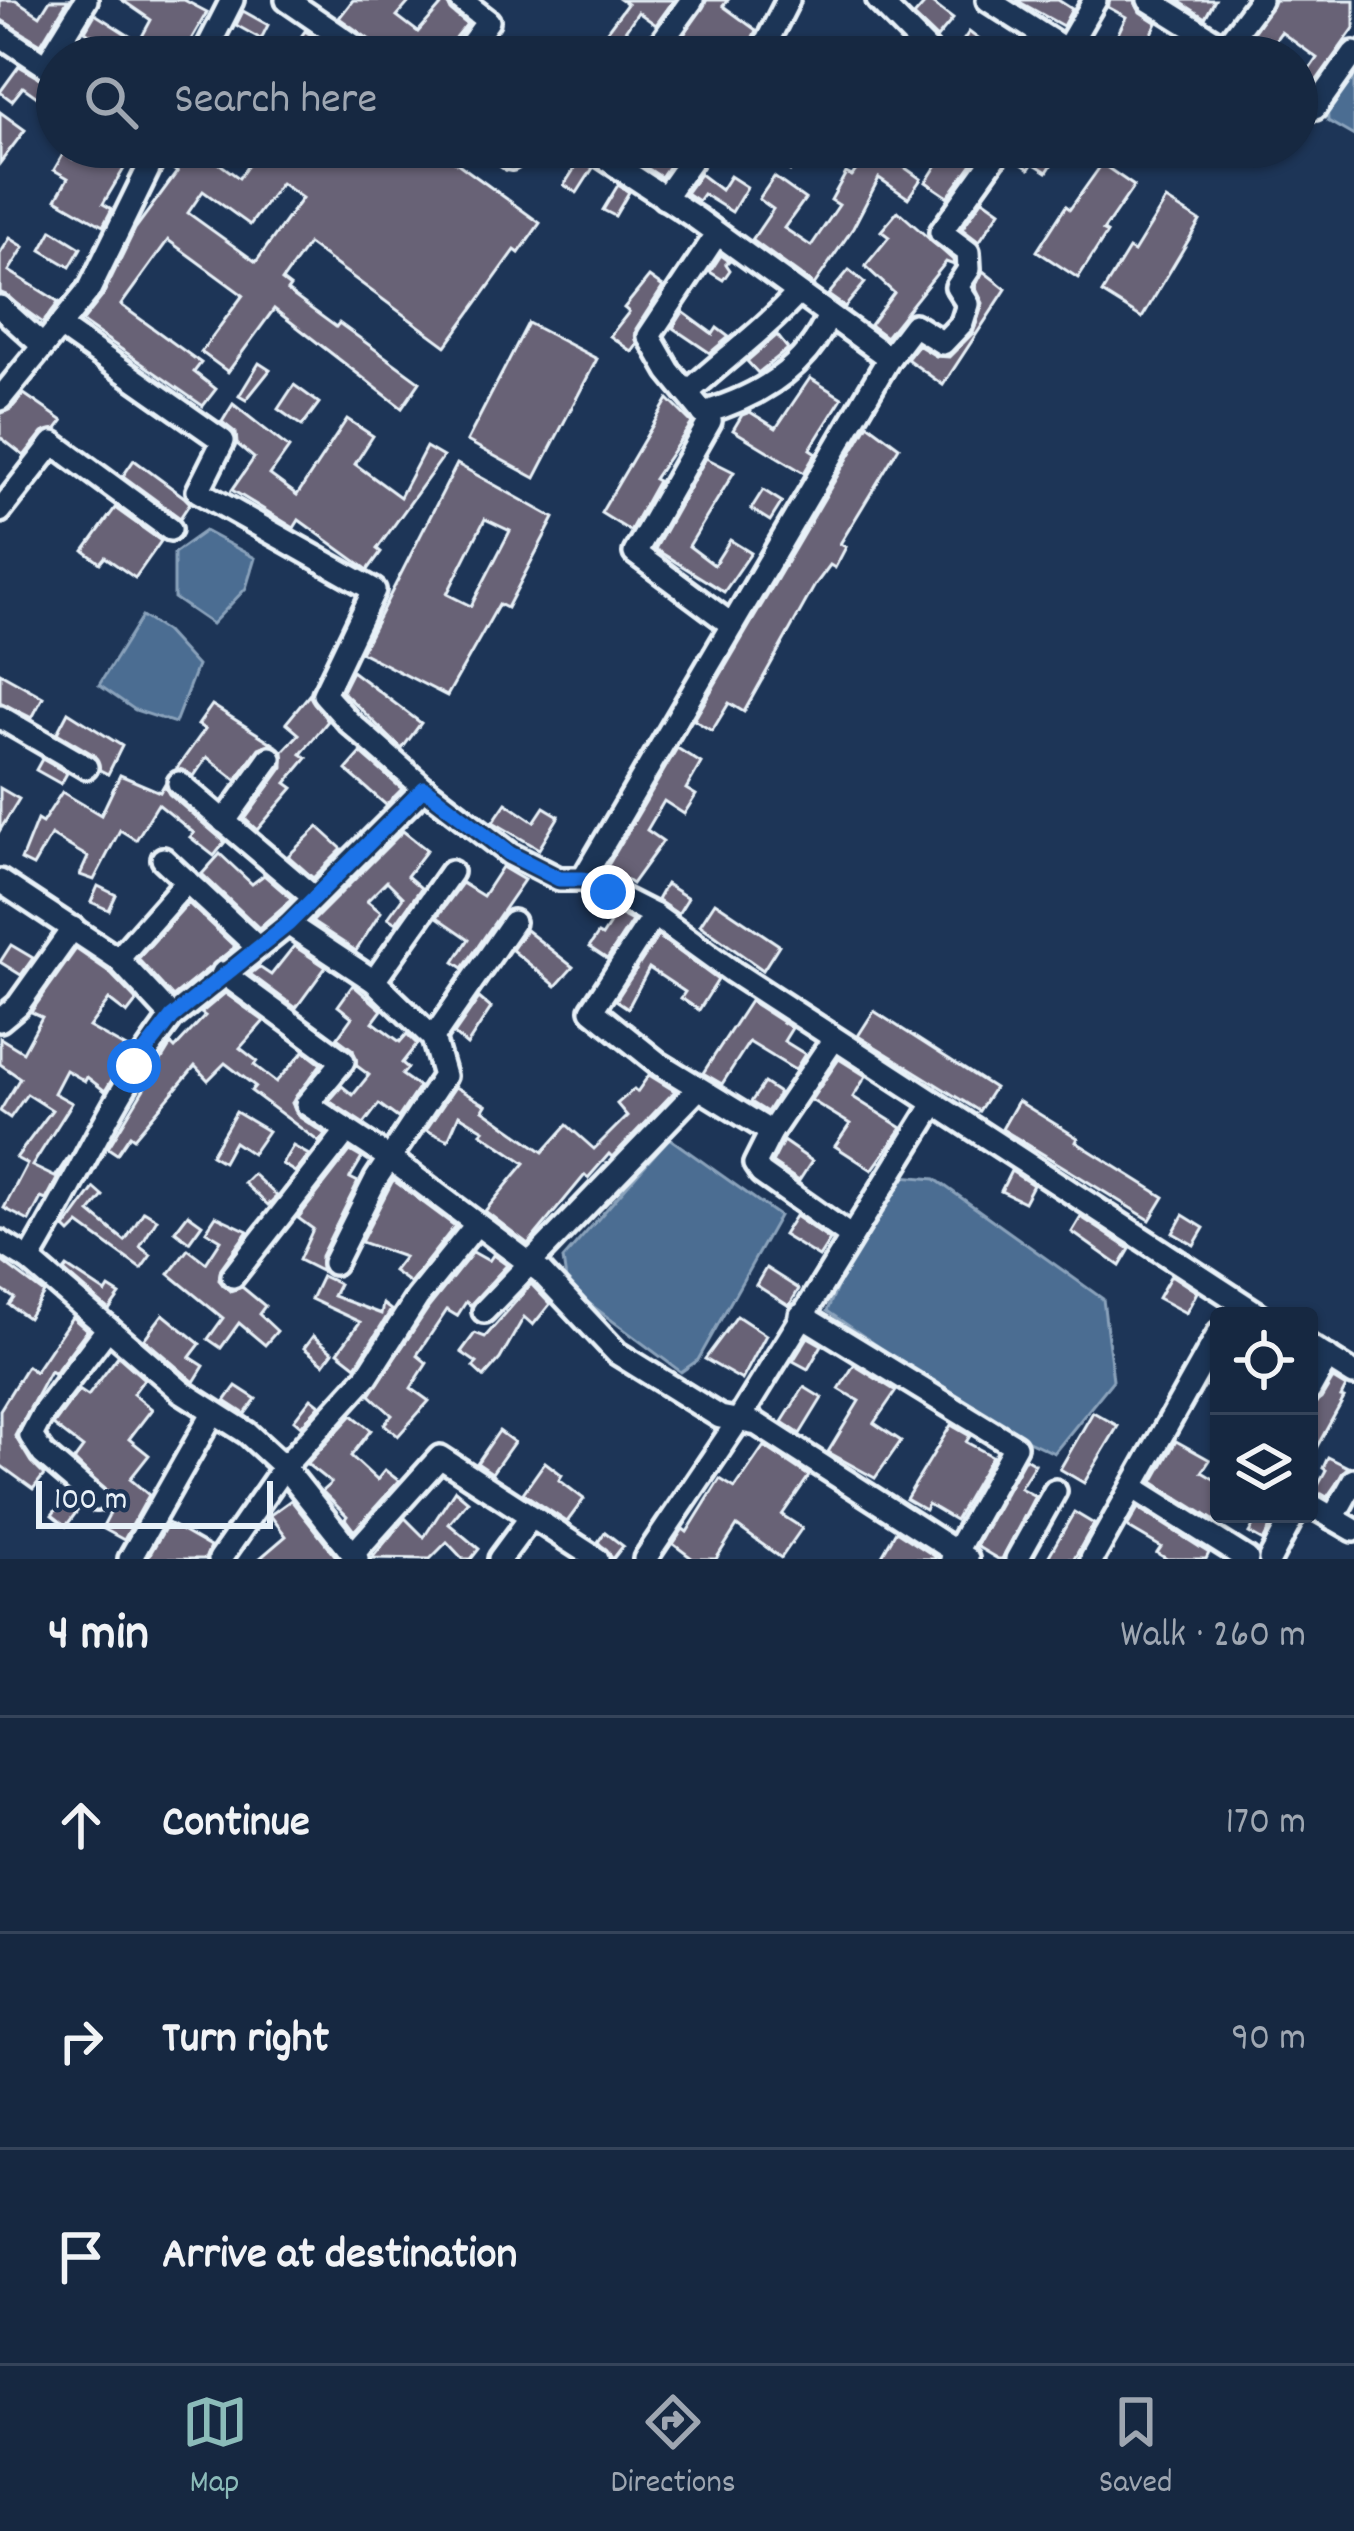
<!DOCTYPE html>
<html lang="en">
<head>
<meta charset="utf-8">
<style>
  body { margin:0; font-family:Dekko,sans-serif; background:#23344c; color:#f1f3f6 }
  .controls { position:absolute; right:36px; bottom:36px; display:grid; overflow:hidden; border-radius:12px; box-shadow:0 3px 9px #0004 }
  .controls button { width:108px; height:108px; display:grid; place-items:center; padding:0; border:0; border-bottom:3px solid #35445a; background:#162841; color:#f1f3f6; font:60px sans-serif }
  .scale { position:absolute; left:36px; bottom:30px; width:237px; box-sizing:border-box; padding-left:12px; border:6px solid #e8f1f8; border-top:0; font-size:33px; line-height:42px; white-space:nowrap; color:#e8f1f8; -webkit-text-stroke:9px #1d3557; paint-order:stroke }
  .stop { position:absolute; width:36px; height:36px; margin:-27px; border:9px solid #1a73e8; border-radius:50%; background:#fff }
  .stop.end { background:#1a73e8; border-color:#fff; box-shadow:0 3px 12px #0008 }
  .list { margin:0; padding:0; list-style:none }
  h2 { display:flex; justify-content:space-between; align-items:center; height:156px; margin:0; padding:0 48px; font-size:51px }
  h2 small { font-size:39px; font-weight:400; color:#9ea6b1 }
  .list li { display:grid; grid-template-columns:78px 1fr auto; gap:36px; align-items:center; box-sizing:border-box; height:216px; padding:0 48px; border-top:3px solid #35445a }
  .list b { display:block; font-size:45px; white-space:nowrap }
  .list em { font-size:39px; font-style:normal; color:#9ea6b1 }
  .icon { flex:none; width:66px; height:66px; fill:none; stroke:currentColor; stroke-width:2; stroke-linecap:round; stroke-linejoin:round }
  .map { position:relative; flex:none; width:1354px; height:1559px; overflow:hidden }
  .search { position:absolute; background:#162841; box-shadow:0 3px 9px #0004; left:36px; right:36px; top:36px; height:132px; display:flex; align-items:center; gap:30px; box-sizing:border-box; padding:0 42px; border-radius:66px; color:#9ea6b1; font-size:45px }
  .sheet { height:804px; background:#162841 }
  nav { display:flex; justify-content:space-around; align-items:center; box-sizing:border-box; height:168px; border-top:3px solid #35445a; background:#162841; font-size:33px; color:#9ea6b1 }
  nav a { display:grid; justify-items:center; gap:6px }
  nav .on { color:#8bbbb9 }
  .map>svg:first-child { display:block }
  .water { fill:#4b6d92; stroke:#8aa2bb; stroke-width:3 }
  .building { fill:#686276; stroke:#e8f1f8; stroke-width:3; fill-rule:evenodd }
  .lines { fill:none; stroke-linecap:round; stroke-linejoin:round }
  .minor-casing { stroke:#e8f1f8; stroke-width:30 }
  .minor { stroke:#1d3557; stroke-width:21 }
  .route { stroke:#1a73e8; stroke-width:15 }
</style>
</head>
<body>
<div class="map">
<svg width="1354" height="1559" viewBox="0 0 1354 1559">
  <rect width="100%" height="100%" fill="#1d3557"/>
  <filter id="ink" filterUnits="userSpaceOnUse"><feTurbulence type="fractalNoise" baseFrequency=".00833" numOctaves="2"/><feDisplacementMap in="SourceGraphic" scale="24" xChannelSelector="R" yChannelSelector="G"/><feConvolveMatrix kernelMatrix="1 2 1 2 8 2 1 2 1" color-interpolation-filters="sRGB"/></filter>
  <g filter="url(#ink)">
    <g class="water">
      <polygon points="1354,67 1354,136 1328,121 1327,103"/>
      <polygon points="205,531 255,558 246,588 212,624 174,598 174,553"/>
      <polygon points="142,616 165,631 197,666 175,723 135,710 99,685"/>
      <polygon points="669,1138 779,1216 698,1360 681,1372 567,1287 563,1259"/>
      <polygon points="901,1176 935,1179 1103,1299 1113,1380 1054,1453 986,1421 827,1311 841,1278"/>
    </g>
    <g class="building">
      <polygon points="0,0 16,0 40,16 50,0 68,0 41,44 0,19"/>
      <polygon points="122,0 184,0 207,12 181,57 141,57 121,46 117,52 85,31 95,14 139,42 151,20"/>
      <polygon points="353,0 411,0 397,16 418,32 446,0 451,11 467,24 440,57 394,57 339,18"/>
      <polygon points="621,0 674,0 656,25 638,12 616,44 604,35 627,4"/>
      <polygon points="707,0 728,0 723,6 756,30 744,57 669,57"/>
      <polygon points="928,0 953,19 937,38 914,16"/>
      <polygon points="1016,0 1058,0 1072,9 1063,26"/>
      <polygon points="1110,0 1134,0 1140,12 1157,23 1141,57 1107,57 1126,17 1108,7"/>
      <polygon points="1177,0 1215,0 1205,18"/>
      <polygon points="1275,0 1354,0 1354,28 1312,87 1302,80 1317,58 1281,32 1263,57 1255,57 1246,43"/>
      <polygon points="243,11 268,25 261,39 236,25"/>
      <polygon points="305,31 331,49 343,57 286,57"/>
      <polygon points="969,32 981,41 1004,57 952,57"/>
      <polygon points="506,39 529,57 492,57"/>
      <polygon points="19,66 57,88 57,111 23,87 12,101 0,92"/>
      <polygon points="0,112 25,130 0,163"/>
      <polygon points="81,147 116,147 131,157 103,204 112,209 103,226 56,199 68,178 54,170 64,153 73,159"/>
      <path d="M184 147H222L213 159 239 178 261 147H435L540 223 519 253 515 250 446 346 308 244 282 281 290 287 287 291 336 327 339 323 420 382 402 408 274 309 228 372 201 352 243 295 168 240 121 305 201 363 194 372 216 389 203 406 82 322 102 297 135 229 177 172 170 167ZM281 183 302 198 256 262 188 213 203 191 250 225Z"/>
      <polygon points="638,147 682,147 661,177 630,157"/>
      <polygon points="786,147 809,147 790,171 776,160"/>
      <polygon points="872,147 899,147 891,158 921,179 908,198 879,178 853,228 814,285 752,240 773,209 759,199 774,177 805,199 784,228 811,246 839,205 831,200 846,173 852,176"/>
      <polygon points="928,147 984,147 948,197 926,182 942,157"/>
      <polygon points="1017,147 1063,147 1047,172 1033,163 1029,169 1013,158"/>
      <polygon points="580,160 593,168 577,193 564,185"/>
      <polygon points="1102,164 1134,186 1103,231 1107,233 1078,278 1037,251 1066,206 1070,209"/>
      <polygon points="700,174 721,190 730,176 747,187 732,212 703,194 698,201 686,193"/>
      <polygon points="618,185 629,192 615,216 603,210"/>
      <polygon points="983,199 1000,211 979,242 962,229"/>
      <polygon points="1166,200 1200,221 1142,318 1102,293 1129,249 1134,252"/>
      <polygon points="898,211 953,260 954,265 946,262 886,337 870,325 894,293 865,266 889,237 881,231"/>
      <polygon points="52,230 81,248 70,267 41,250"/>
      <polygon points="10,238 24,247 9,271 59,302 43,323 0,292 0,254"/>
      <polygon points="721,255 729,261 726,264 730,270 723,280 710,272"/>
      <polygon points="849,270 865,283 845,307 828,295"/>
      <polygon points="983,271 1006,289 943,385 907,359 918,345 936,356 949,357 973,333 983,303 975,287"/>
      <polygon points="649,277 663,287 636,329 637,345 632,352 610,336 629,312 624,308"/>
      <polygon points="683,312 713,334 717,328 729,337 710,353 673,328"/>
      <polygon points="528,323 597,359 535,478 467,441"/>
      <polygon points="777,335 788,349 758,373 747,361"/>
      <polygon points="259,363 270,370 246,400 239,396"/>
      <polygon points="810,378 842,398 810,449 816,453 804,473 733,430 742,415 750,412 776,428"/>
      <polygon points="294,385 319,403 302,426 278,409"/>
      <polygon points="24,394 63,421 57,429 42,433 24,456 0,437 0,414 11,409"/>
      <polygon points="668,399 692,423 654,479 658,481 630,531 601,513"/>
      <polygon points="233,404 289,448 270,475 297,495 347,419 373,436 355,464 400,497 426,447 443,457 377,549 381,552 368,570 299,520 294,528 232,490 254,458 237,444 236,433 222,422"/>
      <polygon points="868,424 899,447 840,544 846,547 835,568 830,565 815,585 744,712 729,703 712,731 694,720"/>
      <polygon points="706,458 734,472 689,546 714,565 730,540 751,553 724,592 655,549"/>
      <polygon points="134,460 184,497 190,503 180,518 123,476"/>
      <path d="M457 464 554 518 507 608 499 604 447 696 361 652ZM485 519 510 531 471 606 447 594Z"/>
      <polygon points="763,490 782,502 770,521 751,509"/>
      <polygon points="115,508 161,541 135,578 105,557 100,563 84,551"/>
      <polygon points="352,671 421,723 402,749 342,691"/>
      <polygon points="0,673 43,697 32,718 0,702"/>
      <polygon points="309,695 328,721 301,754 307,758 286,783 293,788 257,830 245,819 283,767 283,751 299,734 286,723"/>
      <polygon points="212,705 272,743 259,748 236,780 207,757 194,776 177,768 205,729 198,725"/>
      <polygon points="68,712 122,746 108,774 100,770 94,755 57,733"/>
      <polygon points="677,748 701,763 686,789 696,795 684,814 664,801 647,830 663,841 632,884 607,867"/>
      <polygon points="361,753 402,789 386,805 346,770"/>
      <polygon points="42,759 67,773 61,784 36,770"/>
      <polygon points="120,775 160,792 164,785 169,794 225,842 214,856 190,837 194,833 158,804 136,840 120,830 94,880 80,875 88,857 51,835 33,866 21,860 37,820 42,823 62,792 101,815"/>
      <polygon points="0,788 19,799 0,830"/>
      <polygon points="506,803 534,822 544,807 559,816 539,849 493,822"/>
      <polygon points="318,827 342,849 313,878 288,856"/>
      <polygon points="403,831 427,850 407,876 421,888 396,923 388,918 403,897 387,881 367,901 381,912 356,951 312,922"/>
      <polygon points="220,854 252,884 264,875 292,899 259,928 202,874"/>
      <polygon points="502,867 524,880 463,968 454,962 469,939 437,917 462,883 483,896"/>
      <polygon points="666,884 688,898 678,914 657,900"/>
      <polygon points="98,886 116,895 109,910 91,902"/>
      <polygon points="715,902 779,945 763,970 700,925"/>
      <polygon points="188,903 235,947 173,997 138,959"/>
      <polygon points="617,913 632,921 607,959 589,947 598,934 602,936"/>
      <polygon points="526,930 573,967 556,986 512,950"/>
      <polygon points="658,936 718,980 699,1010 681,998 685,992 649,968 628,1008 616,1000"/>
      <polygon points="11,945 33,958 21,975 0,962"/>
      <polygon points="294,946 326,967 296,1008 250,974 259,967 271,975"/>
      <polygon points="76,949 108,971 137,1001 127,1014 109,1000 89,1027 130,1050 105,1091 87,1077 85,1081 66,1070 54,1093 72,1103 32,1166 55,1177 69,1156 46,1200 41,1198 29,1221 4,1208 27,1164 16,1158 52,1110 27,1094 10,1118 0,1111 20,1078 0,1064 0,1038 23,1052 42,1017 31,1012"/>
      <polygon points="353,985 382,1010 373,1022 400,1042 407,1034 417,1044 402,1063 408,1068 402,1075 419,1087 398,1118 379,1104 364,1124 329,1101 342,1086 353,1095 369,1075 357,1066 353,1050 337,1038 352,1017 338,1006"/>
      <polygon points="225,993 264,1021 240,1048 257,1061 254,1065 276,1082 304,1051 321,1064 292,1103 298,1116 325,1134 319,1142 251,1091 255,1086 225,1063 208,1080 195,1066 134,1138 130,1135 117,1154 108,1148 171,1044 175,1048 205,1016 201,1013"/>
      <polygon points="479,998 491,1008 467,1045 454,1034"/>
      <polygon points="750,1001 792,1028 784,1041 805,1054 795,1070 749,1042 722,1084 703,1073"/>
      <polygon points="874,1011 994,1088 979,1111 858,1036"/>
      <polygon points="839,1059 866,1076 853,1097 902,1128 872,1170 835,1146 850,1124 811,1100"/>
      <polygon points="649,1075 675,1091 612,1157 609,1154 588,1178 585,1175 528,1244 485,1211 525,1163 481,1133 484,1130 459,1115 448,1140 426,1130 455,1087 486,1105 483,1110 543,1152 567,1125 594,1149 627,1116 617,1104 634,1089 637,1092"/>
      <polygon points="764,1083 779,1093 767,1112 751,1102"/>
      <polygon points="1018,1101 1078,1138 1076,1142 1164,1197 1150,1220 1002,1129"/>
      <polygon points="236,1112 268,1131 252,1154 234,1142 223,1162 211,1155"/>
      <polygon points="783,1141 812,1161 799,1181 772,1163"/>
      <polygon points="293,1146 309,1155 295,1172 282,1164"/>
      <polygon points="350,1151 362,1158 350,1178 358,1182 321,1256 321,1271 299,1260 313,1229 298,1218"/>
      <polygon points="1011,1171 1033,1185 1024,1202 1001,1191"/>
      <polygon points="253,1174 277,1196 268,1205 244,1183"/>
      <polygon points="393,1180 455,1226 410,1283 393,1271 404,1257 361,1242"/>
      <polygon points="94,1188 103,1196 90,1212 125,1241 144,1211 157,1219 140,1247 151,1255 141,1269 79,1224 70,1233 65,1228"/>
      <polygon points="188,1214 202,1224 189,1242 175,1231"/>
      <polygon points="1183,1215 1204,1228 1194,1245 1173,1233"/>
      <polygon points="216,1216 248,1231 221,1268 219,1280 230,1291 242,1287 265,1306 259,1314 277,1331 265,1345 239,1323 221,1348 208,1339 223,1318 169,1274 188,1249 206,1263 221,1240 206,1231"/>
      <polygon points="795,1216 830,1240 819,1257 783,1235"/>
      <polygon points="1081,1217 1130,1249 1120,1266 1072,1232"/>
      <polygon points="473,1252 489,1261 493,1255 507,1265 470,1305 466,1302 457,1316 447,1310 417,1355 427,1363 411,1388 429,1401 398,1436 384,1424 392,1415 370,1395 429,1307"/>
      <polygon points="0,1260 44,1293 28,1318 9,1305 14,1298 0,1289"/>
      <polygon points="67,1267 106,1293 109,1288 120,1295 109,1310 64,1271"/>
      <polygon points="766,1268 799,1289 789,1306 756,1285"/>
      <polygon points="1171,1275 1197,1292 1186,1313 1158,1298"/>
      <polygon points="322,1276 339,1284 333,1296 381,1314 383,1304 391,1310 356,1366 338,1352 360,1322 311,1299"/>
      <polygon points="531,1284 550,1304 533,1325 524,1317 500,1359 484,1377 473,1367 477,1363 461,1352 475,1333 485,1337"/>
      <polygon points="163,1314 200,1344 190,1357 204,1366 194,1382 144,1339"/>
      <polygon points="737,1316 766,1335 742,1380 705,1359"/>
      <polygon points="72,1317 87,1330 54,1374 50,1371 15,1436 31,1462 44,1475 33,1489 0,1465 0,1410 27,1366 35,1372"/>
      <polygon points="313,1336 333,1352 324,1364 304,1348"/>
      <polygon points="808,1337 822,1345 808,1369 793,1361"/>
      <polygon points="118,1356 144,1379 133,1394 152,1409 129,1439 149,1455 130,1479 149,1495 124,1540 102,1528 116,1501 74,1460 83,1448 53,1425 79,1390 88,1396"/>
      <polygon points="854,1365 896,1391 874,1423 901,1441 875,1478 828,1452 859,1401 839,1389"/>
      <polygon points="1333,1379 1346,1387 1341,1397 1344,1398 1309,1461 1309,1406 1321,1399"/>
      <polygon points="236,1386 256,1399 245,1414 225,1401"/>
      <polygon points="804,1387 822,1398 800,1434 782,1422"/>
      <polygon points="311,1398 320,1405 301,1426 294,1420"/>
      <polygon points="1093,1412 1118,1426 1084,1483 1060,1469"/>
      <polygon points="352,1415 371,1430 351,1456 377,1480 385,1470 399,1481 354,1531 345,1519 347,1516 322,1491 331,1483 307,1464"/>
      <polygon points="951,1425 970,1436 966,1442 992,1456 955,1520 928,1504 925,1510 906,1499"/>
      <polygon points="499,1431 514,1442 492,1473 477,1463"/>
      <polygon points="1176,1441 1210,1460 1202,1472 1219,1482 1219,1515 1215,1521 1153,1482"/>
      <polygon points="764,1446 809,1476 782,1515 802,1528 781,1558 737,1526 716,1559 693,1559 673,1544 683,1529 687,1532 720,1479 735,1488"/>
      <polygon points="1328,1457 1348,1467 1327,1497 1315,1490 1326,1470 1323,1468"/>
      <polygon points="1025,1458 1035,1464 1020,1488 1035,1496 1002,1559 998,1559 976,1546"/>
      <polygon points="545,1462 562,1475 559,1480 584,1499 567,1522 523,1493"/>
      <polygon points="455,1490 468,1501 449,1524 479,1549 471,1559 463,1559 447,1542 430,1559 372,1558 405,1518 424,1537"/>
      <polygon points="68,1495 81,1506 66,1526 52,1515"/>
      <polygon points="291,1500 338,1559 259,1559 286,1536 270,1515"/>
      <polygon points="1138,1508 1209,1553 1206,1559 1167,1559 1157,1553 1161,1547 1127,1527"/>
      <polygon points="1074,1512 1094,1524 1091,1529 1074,1559 1047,1559"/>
      <polygon points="1260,1514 1277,1514 1263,1541 1249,1533"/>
      <polygon points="168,1523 210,1547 205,1559 147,1559"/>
      <polygon points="896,1531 936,1557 935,1559 880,1559"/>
      <polygon points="605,1532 623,1546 613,1559 598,1542"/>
    </g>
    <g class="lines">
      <g class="minor-casing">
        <g id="minor">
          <polyline points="287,0 370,57"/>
          <polyline points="461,0 488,21 462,57"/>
          <polyline points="878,0 934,57"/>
          <polyline points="988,0 1066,50"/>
          <polyline points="1149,0 1240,57"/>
          <polyline points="0,35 57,73"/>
          <polyline points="1224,48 1260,0"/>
          <polyline points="203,57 232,0"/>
          <polyline points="651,57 692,0"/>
          <polyline points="759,57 788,0"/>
          <polyline points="1062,57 1095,0"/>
          <polyline points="46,65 86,0"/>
          <polyline points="1297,94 1315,108 1354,53"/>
          <polyline points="496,147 511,158 522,147"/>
          <polyline points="664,198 700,147"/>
          <polyline points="717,234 649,336 669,371 710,421 635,553 732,625"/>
          <polyline points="0,307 43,346"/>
          <polyline points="59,326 223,441 198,491 374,590 324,694 349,722 424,788"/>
          <polyline points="889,358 914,325 943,343 962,323 968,304 957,287 969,269 968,252 941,232 1002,147"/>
          <path d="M687 393C723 360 767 328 798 293"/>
          <polyline points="0,399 89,290 159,147"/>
          <path d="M703 413C758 397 806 369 829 315"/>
          <polyline points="0,511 53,443 170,529"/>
          <polyline points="0,717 86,767"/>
          <polyline points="179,783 313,897"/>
          <polyline points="224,822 270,758"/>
          <polyline points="163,859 256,946"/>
          <polyline points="583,879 889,358 696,218 588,147"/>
          <polyline points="0,881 118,959 172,1017 288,924 424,788 510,854 559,879 583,879 654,915 733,972 1261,1316"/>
          <polyline points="654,915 592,1010 658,1063 771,1132 755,1164 761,1173 850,1236"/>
          <polyline points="288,924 374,981 433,1038 444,1076 376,1179 334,1263"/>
          <polyline points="118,959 187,881"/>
          <polyline points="223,973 343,1061 307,1104 389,1158 541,1272 617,1353 720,1417 757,1424 967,1559"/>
          <polyline points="374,981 451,872"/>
          <polyline points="0,1020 18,1005 73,928"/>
          <polyline points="433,1038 513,922"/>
          <polyline points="771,1132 834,1039"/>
          <polyline points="0,1242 29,1260 181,1391 247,1433 284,1467 357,1559"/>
          <path d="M29 1260C80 1176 111 1096 172 1017"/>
          <polyline points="233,1276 346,1132"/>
          <polyline points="484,1311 698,1089"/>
          <polyline points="801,1315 1015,1446 952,1559"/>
          <polyline points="1309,1346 1354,1374"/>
          <polyline points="1309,1391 1328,1357"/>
          <polyline points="1134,1488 1247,1559"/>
          <polyline points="96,1499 43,1454 31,1436 43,1413 108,1328"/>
          <polyline points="1309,1504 1354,1530"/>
          <polyline points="1333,1518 1354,1480"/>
          <polyline points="353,1554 440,1457 597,1559"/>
          <polyline points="130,1559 213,1413"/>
          <polyline points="220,1559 284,1467 367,1376 417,1298 475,1226"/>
          <polyline points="500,1559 531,1517"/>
          <polyline points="645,1559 738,1421 934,1104"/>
          <polyline points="1017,1559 1055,1491"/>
          <polyline points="1092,1559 1219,1333"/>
          <polyline points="1270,1559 1294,1514"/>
        </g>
      </g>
      <use href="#minor" class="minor"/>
    </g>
  </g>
  <g class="lines" filter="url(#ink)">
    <polyline class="route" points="134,1066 172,1017 288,924 424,788 510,854 559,879 583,879 608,892"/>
  </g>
</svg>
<div class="controls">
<button><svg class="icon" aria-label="locate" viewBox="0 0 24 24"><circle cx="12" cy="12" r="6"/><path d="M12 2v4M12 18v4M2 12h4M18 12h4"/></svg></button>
<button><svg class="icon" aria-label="layers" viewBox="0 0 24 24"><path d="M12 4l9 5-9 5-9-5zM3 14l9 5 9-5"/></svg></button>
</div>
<div class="scale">100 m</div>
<div class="stop" style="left:134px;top:1066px"></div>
<div class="stop end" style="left:608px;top:892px"></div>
<div class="search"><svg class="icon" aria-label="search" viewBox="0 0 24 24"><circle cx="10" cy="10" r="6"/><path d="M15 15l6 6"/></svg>Search here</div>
</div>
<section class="sheet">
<h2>4 min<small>Walk · 260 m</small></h2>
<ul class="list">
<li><svg class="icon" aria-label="ahead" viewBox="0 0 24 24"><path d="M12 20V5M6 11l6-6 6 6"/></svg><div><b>Continue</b></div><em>170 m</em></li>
<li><svg class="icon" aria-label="right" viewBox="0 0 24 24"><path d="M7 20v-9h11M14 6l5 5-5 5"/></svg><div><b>Turn right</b></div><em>90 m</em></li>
<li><svg class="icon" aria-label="arrive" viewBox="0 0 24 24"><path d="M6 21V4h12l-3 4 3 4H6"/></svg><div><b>Arrive at destination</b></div></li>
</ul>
</section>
<nav>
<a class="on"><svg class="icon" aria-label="map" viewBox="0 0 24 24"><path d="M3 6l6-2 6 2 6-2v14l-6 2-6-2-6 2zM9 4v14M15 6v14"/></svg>Map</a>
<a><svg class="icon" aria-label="directions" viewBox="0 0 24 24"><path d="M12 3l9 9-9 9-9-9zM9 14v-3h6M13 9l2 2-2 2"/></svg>Directions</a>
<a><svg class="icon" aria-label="saved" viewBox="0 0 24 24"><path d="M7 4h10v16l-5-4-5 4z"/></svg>Saved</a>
</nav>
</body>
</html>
